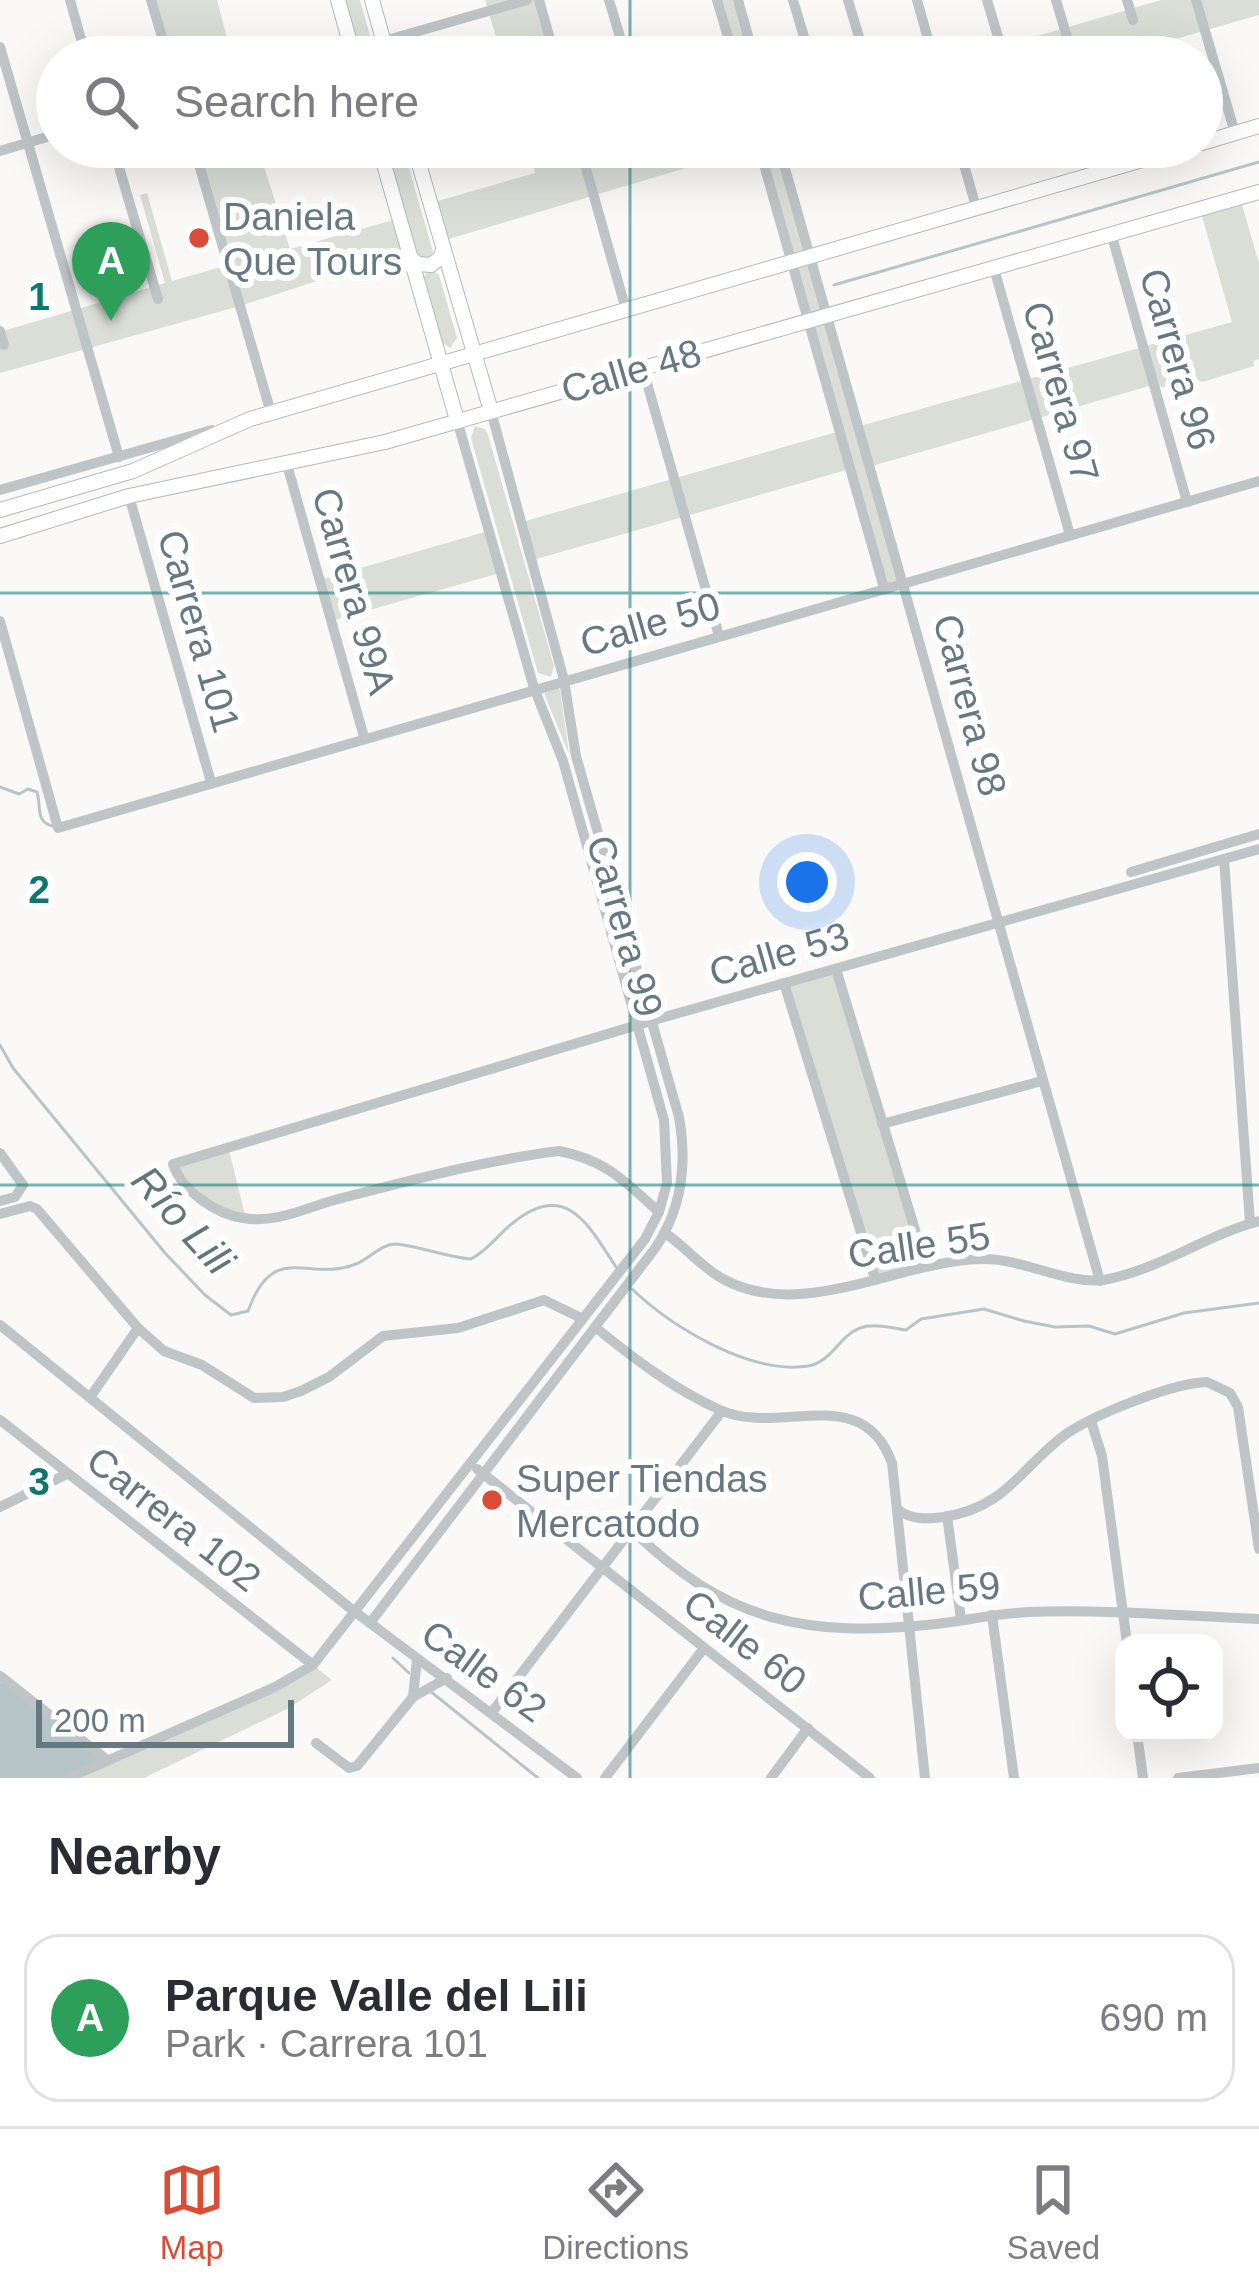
<!DOCTYPE html>
<html lang="en">
<head>
<meta charset="utf-8">
<style>
  body { margin:0; font-family:Arial,sans-serif; background:#f2f2f3; color:#2b2b33 }
  .controls { position:absolute; right:36px; bottom:36px; display:grid; overflow:hidden; border-radius:24px; box-shadow:0 12px 48px #0002 }
  .controls button { width:108px; height:108px; display:grid; place-items:center; padding:0; border:0; border-bottom:3px solid #e1e1e2; background:#fff; color:#2b2b33; font:60px sans-serif }
  .scale { position:absolute; left:36px; bottom:30px; width:258px; box-sizing:border-box; padding-left:12px; border:6px solid #667881; border-top:0; font-size:33px; line-height:42px; white-space:nowrap; color:#667881; -webkit-text-stroke:9px #fff; paint-order:stroke }
  .you { position:absolute; left:807px; top:882px; width:42px; height:42px; margin:-30px; border:9px solid #fff; border-radius:50%; background:#1a73e8; box-shadow:0 0 0 18px #1a73e833 }
  .badge { display:grid; place-items:center; width:78px; height:78px; border-radius:50%; background:#db4c37; color:#fff; font-size:39px; font-weight:700 }
  .pin { position:absolute; translate:-50% -99px; filter:drop-shadow(0 3px 6px #0008) }
  .pin::after { content:''; position:absolute; top:63px; width:42px; height:36px; background:inherit; clip-path:polygon(0 0,100% 0,50% 100%) }
  .list { margin:0; padding:0; list-style:none }
  h2 { display:flex; justify-content:space-between; align-items:center; height:156px; margin:0; padding:0 48px; font-size:51px }
  h2 small { font-size:39px; font-weight:400; color:#7c7c81 }
  .list li { display:grid; grid-template-columns:78px 1fr auto; gap:36px; align-items:center; box-sizing:border-box; height:168px; margin:0 24px 24px; padding:0 24px; border:3px solid #e1e1e2; border-radius:36px }
  .list b { display:block; font-size:45px; white-space:nowrap }
  .list p { margin:0; font-size:39px; white-space:nowrap; color:#7c7c81 }
  .list em { font-size:39px; font-style:normal; color:#7c7c81 }
  .icon { flex:none; width:66px; height:66px; fill:none; stroke:currentColor; stroke-width:2; stroke-linecap:round; stroke-linejoin:round }
  .map { position:relative; flex:none; width:1259px; height:1778px; overflow:hidden }
  .search { position:absolute; background:#fff; box-shadow:0 12px 48px #0002; left:36px; right:36px; top:36px; height:132px; display:flex; align-items:center; gap:30px; box-sizing:border-box; padding:0 42px; border-radius:66px; color:#7c7c81; font-size:45px }
  .sheet { height:348px; background:#fff }
  nav { display:flex; justify-content:space-around; align-items:center; box-sizing:border-box; height:168px; border-top:3px solid #e1e1e2; background:#fff; font-size:33px; color:#7c7c81 }
  nav a { display:grid; justify-items:center; gap:6px }
  nav .on { color:#db4c37 }
  .map>svg:first-child { display:block }
  .green { fill:#daded7 }
  .water { fill:#b8c5c8 }
  .lines { fill:none; stroke-linecap:round; stroke-linejoin:round }
  .stream { stroke:#b8c5c8; stroke-width:3 }
  .major-casing { stroke:#b3b9bc; stroke-width:16 }
  .minor { stroke:#bfc4c7; stroke-width:10 }
  .major { stroke:#fff; stroke-width:14 }
  .grid { fill:none; stroke:#0f766e; stroke-width:3; stroke-opacity:0.55 }
  .poi-dot { fill:#db4c37; stroke:#fff; stroke-width:4.5 }
  .labels { text-anchor:middle; dominant-baseline:central; stroke-width:12; stroke-linejoin:round; paint-order:stroke }
  .poi-label { font-size:39px; fill:#667881; stroke:#fff; text-anchor:start }
  .street-label { font-size:39px; fill:#667881; stroke:#fff }
  .water-label { font-size:42px; font-style:italic; fill:#61767b; stroke:#fff }
  .grid-label { font-size:39px; text-anchor:middle; font-weight:bold; fill:#0f766e; stroke:#fff; stroke-width:12; stroke-linejoin:round; paint-order:stroke }
</style>
</head>
<body>
<div class="map">
<svg width="1259" height="1778" viewBox="0 0 1259 1778">
  <rect width="100%" height="100%" fill="#faf9f8"/>
  <g class="green">
    <polygon points="151,0 217,0 232,57 168,57"/>
    <polygon points="345,0 360,0 376,57 361,57"/>
    <polygon points="485,0 539,0 555,57 502,57"/>
    <polygon points="717,0 738,0 754,57 734,57"/>
    <polygon points="1161,0 1259,0 1259,15 1113,57 965,57"/>
    <polygon points="194,147 258,147 290,249 400,218 409,251 240,306 0,373 0,332 165,283 140,195 147,193 172,281 228,265"/>
    <polygon points="387,147 403,147 433,252 427,261 418,257"/>
    <polygon points="528,147 580,147 586,163 643,147 756,147 442,241 431,203 535,173"/>
    <polygon points="759,147 779,147 860,426 1232,322 1200,209 1240,198 1259,263 1259,359 1253,361 1254,366 1203,382 1194,379 1164,387 1153,385 872,466 905,582 884,588 850,469 533,560 522,522 840,431"/>
    <polygon points="431,269 439,275 457,338 450,348 442,342 424,276"/>
    <polygon points="475,426 485,429 488,435 554,666 551,677 538,673 471,438"/>
    <polygon points="488,531 500,573 331,621 319,580"/>
    <polygon points="557,688 560,690 569,754 545,696 545,692"/>
    <polygon points="836,969 926,1266 875,1278 785,983"/>
    <polygon points="228,1146 246,1219 198,1197 175,1162"/>
    <polygon points="313,1665 332,1680 289,1708 144,1778 69,1778"/>
  </g>
  <polygon class="water" points="5,1681 107,1760 68,1778 0,1778 0,1683"/>
  <g class="lines">
    <g class="stream">
      <polyline points="834,285 1259,162"/>
      <path d="M0 787 19 794 28 789 37 792C42 809 34 823 56 827"/>
      <path d="M0 1045 13 1068 165 1253 205 1295 231 1315 248 1311C274 1239 308 1283 356 1264 370 1259 381 1243 397 1244 422 1247 446 1257 471 1259 490 1249 498 1234 514 1222 567 1180 589 1226 616 1267"/>
      <path d="M632 1289C672 1327 750 1375 808 1366 832 1362 839 1336 860 1328 874 1323 892 1328 906 1330L921 1319 984 1309 1024 1321 1055 1327 1089 1326 1115 1334 1184 1313 1259 1303"/>
      <polyline points="393,1658 409,1673"/>
      <polyline points="430,1691 538,1778"/>
    </g>
    <g class="major-casing">
      <g id="major">
        <polyline points="338,0 354,57"/>
        <polyline points="372,0 388,57"/>
        <polyline points="1202,143 1259,126"/>
        <polyline points="379,147 457,420"/>
        <polyline points="414,147 491,411"/>
        <polyline points="411,258 418,264 431,265 441,257 443,249"/>
        <polyline points="0,510 133,471 250,419 1187,147"/>
        <polyline points="0,536 129,496 385,442 1259,192"/>
      </g>
    </g>
    <g class="minor">
      <polyline points="70,0 86,57"/>
      <polyline points="151,0 168,57"/>
      <polyline points="539,0 555,57"/>
      <polyline points="609,0 626,57"/>
      <polyline points="717,0 734,57"/>
      <polyline points="738,0 754,57"/>
      <polyline points="793,0 810,57"/>
      <polyline points="848,0 865,57"/>
      <polyline points="917,0 933,57"/>
      <polyline points="987,0 1004,57"/>
      <polyline points="1056,0 1073,57"/>
      <polyline points="1127,0 1133,20"/>
      <polyline points="1196,0 1235,133"/>
      <polyline points="384,41 527,0"/>
      <polyline points="0,47 119,457"/>
      <polyline points="328,57 352,50"/>
      <polyline points="113,147 158,299"/>
      <polyline points="194,147 271,413"/>
      <polyline points="580,147 626,310"/>
      <polyline points="652,147 653,152"/>
      <polyline points="759,147 884,588"/>
      <polyline points="779,147 1100,1281"/>
      <polyline points="959,147 976,207"/>
      <polyline points="1099,147 1106,170"/>
      <polyline points="0,151 57,134"/>
      <polyline points="1111,233 1187,502"/>
      <polyline points="993,265 1070,535"/>
      <polyline points="0,331 4,345"/>
      <polyline points="643,369 719,636"/>
      <polyline points="286,461 364,737"/>
      <polyline points="0,490 212,430"/>
      <polyline points="129,496 211,782"/>
      <polyline points="0,621 58,828 1259,481"/>
      <polyline points="1224,859 1250,1223"/>
      <polyline points="1131,872 1259,834"/>
      <polyline points="836,969 926,1266"/>
      <polyline points="784,983 875,1278"/>
      <polyline points="882,1124 1042,1081"/>
      <polyline points="0,1153 23,1185 15,1197 0,1201"/>
      <path d="M659 1212C624 1181 606 1160 559 1151 486 1160 413 1180 342 1198 309 1206 278 1224 243 1218 216 1214 182 1191 173 1164L661 1018 1259 849"/>
      <polyline points="0,1214 30,1206 37,1209 138,1328 91,1396"/>
      <path d="M665 1233C686 1247 701 1267 723 1279 804 1323 900 1259 985 1259 1022 1259 1070 1285 1103 1280 1157 1271 1206 1235 1259 1221"/>
      <polyline points="0,1325 350,1608 577,1778"/>
      <path d="M595 1327C633 1358 675 1390 720 1410 780 1437 862 1380 892 1463L925 1778"/>
      <polyline points="138,1328 164,1351 202,1365 254,1398 283,1397 301,1391 329,1377 383,1336 458,1328 544,1300 581,1318"/>
      <polyline points="0,1420 313,1665"/>
      <polyline points="1091,1421 1102,1456 1127,1643"/>
      <polyline points="477,1469 870,1778"/>
      <polyline points="0,1507 67,1474"/>
      <path d="M898 1510C912 1520 927 1519 944 1517 1007 1507 1020 1468 1066 1434 1096 1414 1172 1383 1207 1382L1230 1393 1238 1407 1259 1549"/>
      <polyline points="947,1516 961,1619"/>
      <path d="M632 1530C728 1623 807 1638 936 1624 967 1620 997 1614 1028 1612 1105 1609 1182 1616 1259 1619"/>
      <polyline points="992,1615 1014,1778"/>
      <path d="M370 1623 656 1247C682 1208 687 1162 679 1117L576 756 564 680 491 411"/>
      <polyline points="0,1676 107,1760"/>
      <polyline points="413,1697 417,1659"/>
      <polyline points="492,1712 722,1411"/>
      <polyline points="1137,1733 1143,1778"/>
      <polyline points="316,1743 349,1768 357,1766 413,1697 447,1678"/>
      <polyline points="68,1778 275,1687 313,1665 645,1239 659,1212 667,1183 664,1120 563,761 534,688 457,420"/>
      <polyline points="605,1778 704,1648"/>
      <polyline points="771,1778 808,1728"/>
      <polyline points="1178,1778 1259,1768"/>
    </g>
    <use href="#major" class="major"/>
  </g>
  <path class="grid" d="M630 0V57M630 147V1778M0 593H1259M0 1185H1259"/>
  <g class="poi-dot">
    <circle cx="199" cy="238" r="12"/>
    <circle cx="492" cy="1500" r="12"/>
  </g>
  <g class="labels">
    <g class="poi-label">
      <text x="223" y="216">Daniela<tspan x="223" dy="45">Que Tours</tspan></text>
      <text x="516" y="1478">Super Tiendas<tspan x="516" dy="45">Mercatodo</tspan></text>
    </g>
    <g class="street-label">
      <text transform="translate(1178 359) rotate(74)">Carrera 96</text>
      <text transform="translate(631 371) rotate(-16)">Calle 48</text>
      <text transform="translate(1061 392) rotate(74)">Carrera 97</text>
      <text transform="translate(354 591) rotate(74)">Carrera 99A</text>
      <text transform="translate(650 624) rotate(-16)">Calle 50</text>
      <text transform="translate(199 631) rotate(74)">Carrera 101</text>
      <text transform="translate(970 705) rotate(75)">Carrera 98</text>
      <text transform="translate(625 926) rotate(74)">Carrera 99</text>
      <text transform="translate(779 954) rotate(-16)">Calle 53</text>
      <text transform="translate(919 1245) rotate(-8)">Calle 55</text>
      <text transform="translate(174 1519) rotate(38)">Carrera 102</text>
      <text transform="translate(929 1591) rotate(-5)">Calle 59</text>
      <text transform="translate(745 1642) rotate(38)">Calle 60</text>
      <text transform="translate(484 1671) rotate(36)">Calle 62</text>
    </g>
    <g class="water-label">
      <text transform="translate(183 1220) rotate(48)">Río Lili</text>
    </g>
  </g>
  <g class="grid-label">
    <text x="39" y="310">1</text>
    <text x="39" y="903">2</text>
    <text x="39" y="1495">3</text>
  </g>
</svg>
<div class="controls">
<button><svg class="icon" aria-label="locate" viewBox="0 0 24 24"><circle cx="12" cy="12" r="6"/><path d="M12 2v4M12 18v4M2 12h4M18 12h4"/></svg></button>
</div>
<div class="scale">200 m</div>
<div class="you"></div>
<div class="pin badge" style="left:111px;top:321px;background:#2e9e5b">A</div>
<div class="search"><svg class="icon" aria-label="search" viewBox="0 0 24 24"><circle cx="10" cy="10" r="6"/><path d="M15 15l6 6"/></svg>Search here</div>
</div>
<section class="sheet">
<h2>Nearby<small></small></h2>
<ul class="list">
<li><span class="badge" style="background:#2e9e5b">A</span><div><b>Parque Valle del Lili</b><p>Park · Carrera 101</p></div><em>690 m</em></li>
</ul>
</section>
<nav>
<a class="on"><svg class="icon" aria-label="map" viewBox="0 0 24 24"><path d="M3 6l6-2 6 2 6-2v14l-6 2-6-2-6 2zM9 4v14M15 6v14"/></svg>Map</a>
<a><svg class="icon" aria-label="directions" viewBox="0 0 24 24"><path d="M12 3l9 9-9 9-9-9zM9 14v-3h6M13 9l2 2-2 2"/></svg>Directions</a>
<a><svg class="icon" aria-label="saved" viewBox="0 0 24 24"><path d="M7 4h10v16l-5-4-5 4z"/></svg>Saved</a>
</nav>
</body>
</html>
